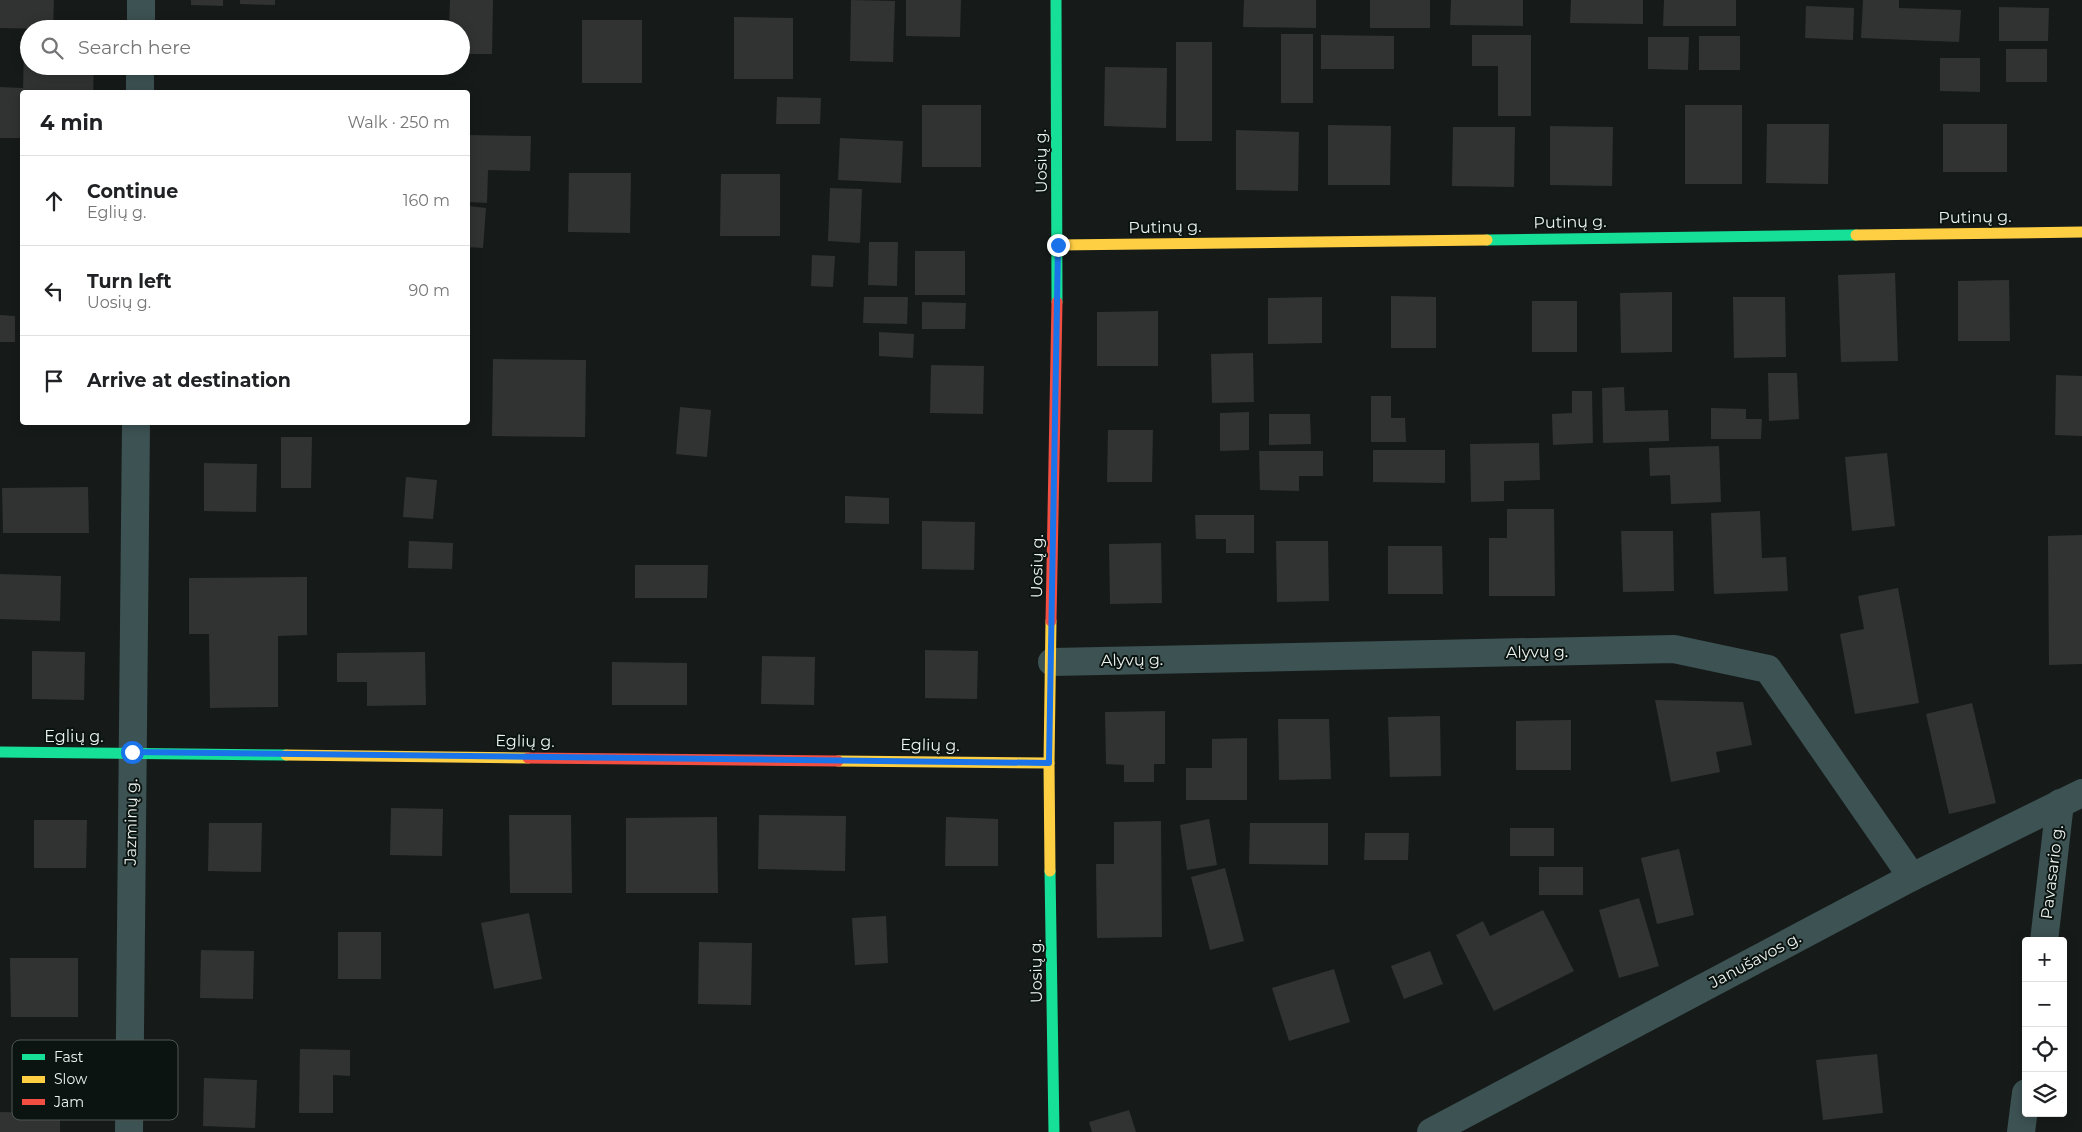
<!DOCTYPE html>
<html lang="en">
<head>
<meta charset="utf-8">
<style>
  body { margin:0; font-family:Montserrat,sans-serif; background:#f6f6f6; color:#202124 }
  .controls { position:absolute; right:15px; bottom:15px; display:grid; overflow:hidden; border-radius:5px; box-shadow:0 2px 12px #0003 }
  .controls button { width:45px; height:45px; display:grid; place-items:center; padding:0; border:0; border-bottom:1px solid #e0e0e0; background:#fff; color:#202124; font:25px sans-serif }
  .stop { position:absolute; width:15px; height:15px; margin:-11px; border:4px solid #1a73e8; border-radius:50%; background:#fff }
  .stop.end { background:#1a73e8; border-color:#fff; box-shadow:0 1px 5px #0008 }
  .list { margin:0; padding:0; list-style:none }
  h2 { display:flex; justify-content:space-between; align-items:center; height:65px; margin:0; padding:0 20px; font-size:21px }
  h2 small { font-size:16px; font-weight:400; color:#757577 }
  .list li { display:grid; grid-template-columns:32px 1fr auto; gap:15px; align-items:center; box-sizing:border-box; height:90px; padding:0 20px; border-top:1px solid #e0e0e0 }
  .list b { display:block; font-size:19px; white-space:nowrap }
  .list p { margin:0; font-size:16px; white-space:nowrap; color:#757577 }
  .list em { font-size:16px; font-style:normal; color:#757577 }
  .icon { flex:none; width:28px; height:28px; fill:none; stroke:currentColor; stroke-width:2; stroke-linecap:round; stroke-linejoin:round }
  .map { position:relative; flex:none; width:2082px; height:1132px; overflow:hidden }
  .search { position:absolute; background:#fff; box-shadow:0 2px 12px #0003; left:20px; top:20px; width:450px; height:55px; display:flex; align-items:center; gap:12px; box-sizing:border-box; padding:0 18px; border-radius:28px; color:#757577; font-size:19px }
  .panel { position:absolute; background:#fff; box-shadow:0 2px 12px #0003; left:20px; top:90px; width:450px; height:335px; border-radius:5px }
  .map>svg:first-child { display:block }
  .building { fill:#303331 }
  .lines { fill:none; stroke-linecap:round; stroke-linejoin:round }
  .street { stroke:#3d5253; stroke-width:28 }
  .fast { stroke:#16e098; stroke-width:11 }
  .slow { stroke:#ffcf43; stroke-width:11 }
  .jam { stroke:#f24e42; stroke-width:11 }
  .route { stroke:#1a73e8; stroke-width:6 }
  .labels { text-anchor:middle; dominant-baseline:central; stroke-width:4; stroke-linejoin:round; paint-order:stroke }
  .street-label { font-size:16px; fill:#edf3f0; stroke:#0b1410 }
  .key { fill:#0b1410; stroke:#4f5753; stroke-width:1 }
  .key-label { font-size:14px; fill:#edf3f0 }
</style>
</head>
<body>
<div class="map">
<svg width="2082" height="1132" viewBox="0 0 2082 1132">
  <rect width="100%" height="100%" fill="#161b19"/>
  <g class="building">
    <polygon points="0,0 54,0 53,29 0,28"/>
    <polygon points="191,0 223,0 223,6 191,5"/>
    <polygon points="240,0 275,0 275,5 240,4"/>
    <polygon points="450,0 493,0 492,54 461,54 461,29 449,29"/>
    <polygon points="851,0 895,1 893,62 850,61"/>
    <polygon points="906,0 961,0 960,37 906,36"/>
    <polygon points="1244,0 1316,0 1316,28 1243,27"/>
    <rect x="1370" y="0" width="60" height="28"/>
    <polygon points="1451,0 1523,0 1523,26 1450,25"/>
    <polygon points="1571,0 1643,0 1643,24 1570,23"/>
    <polygon points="1664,0 1736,0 1736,26 1663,26"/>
    <polygon points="1863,0 1899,0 1899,8 1961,10 1959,42 1861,38"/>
    <polygon points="1806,6 1854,8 1853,40 1805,38"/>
    <polygon points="1999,7 2049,8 2048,41 1999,41"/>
    <polygon points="734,17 793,18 793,79 734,79"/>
    <rect x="582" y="20" width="60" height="63"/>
    <rect x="1281" y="34" width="32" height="69"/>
    <polygon points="1321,35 1394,36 1394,69 1321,69"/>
    <polygon points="1472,35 1531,35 1531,116 1498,116 1498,66 1472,66"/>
    <rect x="1699" y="36" width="41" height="34"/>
    <polygon points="1648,37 1689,37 1688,70 1648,69"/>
    <rect x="1176" y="42" width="36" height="99"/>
    <polygon points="24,49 29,49 29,66 94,66 93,92 22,92 22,138 0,138 0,87 23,88"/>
    <rect x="2006" y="49" width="41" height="33"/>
    <polygon points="1940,58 1980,58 1980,92 1940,91"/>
    <polygon points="1105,67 1167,68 1166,128 1104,126"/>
    <polygon points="777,97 821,98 820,124 776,124"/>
    <rect x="922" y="105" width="59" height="62"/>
    <rect x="1685" y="105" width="57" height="79"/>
    <polygon points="1767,124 1829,124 1828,184 1766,183"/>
    <rect x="1943" y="124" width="64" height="48"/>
    <polygon points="1328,125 1391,126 1390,185 1328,185"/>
    <polygon points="1550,126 1613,127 1612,186 1550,185"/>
    <polygon points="1453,127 1515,127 1514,187 1452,186"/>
    <polygon points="1236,130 1299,132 1298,191 1236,190"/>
    <polygon points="468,135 531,136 530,171 488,170 487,203 468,202"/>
    <polygon points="840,138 903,141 901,183 838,180"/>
    <polygon points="569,173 631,173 630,233 568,232"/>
    <polygon points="721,174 780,174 780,236 720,236"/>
    <polygon points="830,188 862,189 860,243 828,241"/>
    <polygon points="468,206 486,208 483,248 468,247"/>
    <polygon points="869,242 898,242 897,286 868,285"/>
    <rect x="915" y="251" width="50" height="44"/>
    <polygon points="812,255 835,256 833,287 811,286"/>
    <polygon points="1895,273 1898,361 1841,362 1838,275"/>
    <polygon points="2009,280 2010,341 1958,341 1958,281"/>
    <polygon points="1672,292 1672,352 1621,353 1620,293"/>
    <polygon points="1391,296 1436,297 1436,348 1391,348"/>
    <polygon points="864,297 908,297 907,324 863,323"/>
    <polygon points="1322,297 1322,343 1268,344 1268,298"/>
    <polygon points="1733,297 1785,297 1786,357 1734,358"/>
    <rect x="1532" y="301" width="45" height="51"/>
    <polygon points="922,302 966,303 965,329 922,329"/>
    <polygon points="1158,311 1158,366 1097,366 1097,312"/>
    <polygon points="0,315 15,316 15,342 0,342"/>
    <polygon points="879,332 914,334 913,358 879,356"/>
    <polygon points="1253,353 1254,402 1212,403 1211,354"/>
    <polygon points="493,359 586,360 585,437 492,436"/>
    <polygon points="931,365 984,366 983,414 930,413"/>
    <polygon points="1768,373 1797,373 1799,419 1769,421"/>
    <polygon points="2056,375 2082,376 2082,436 2055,435"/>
    <polygon points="1624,387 1625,411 1668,410 1669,441 1603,443 1602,388"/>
    <polygon points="1572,391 1592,391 1593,443 1553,445 1552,414 1572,413"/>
    <polygon points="1371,396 1391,396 1391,418 1405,418 1406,442 1371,442"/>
    <polygon points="680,407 711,410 707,457 676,454"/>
    <polygon points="1711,408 1746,409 1746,419 1762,419 1761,439 1711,439"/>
    <polygon points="1249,412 1249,450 1220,451 1220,413"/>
    <polygon points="1269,414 1310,414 1311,444 1269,445"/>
    <polygon points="1108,430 1153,430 1152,482 1107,482"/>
    <polygon points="281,437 312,437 311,488 281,488"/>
    <polygon points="1539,443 1540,480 1504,481 1504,501 1471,502 1470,444"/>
    <polygon points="1719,446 1721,502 1671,504 1670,475 1650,476 1649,448"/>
    <polygon points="1373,450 1445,450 1445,483 1373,482"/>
    <polygon points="1259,451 1323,451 1323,476 1299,476 1299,491 1260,490"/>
    <polygon points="1887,453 1895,526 1852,531 1845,457"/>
    <polygon points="204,463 257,464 256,512 204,511"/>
    <polygon points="406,477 437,480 433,519 403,517"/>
    <polygon points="88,487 89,533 3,533 2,488"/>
    <polygon points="845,496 889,498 889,524 845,523"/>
    <polygon points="1507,509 1554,509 1555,596 1489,596 1489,538 1507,538"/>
    <polygon points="1760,511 1762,558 1786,557 1788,591 1714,594 1711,513"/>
    <polygon points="1195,515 1254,515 1254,553 1226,553 1226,539 1196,539"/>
    <polygon points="922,521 975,522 974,570 922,569"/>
    <polygon points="1621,531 1673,531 1674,591 1623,592"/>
    <polygon points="2082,535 2082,664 2049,665 2048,536"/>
    <polygon points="409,541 453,543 452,569 408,568"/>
    <polygon points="1276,541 1328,541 1329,601 1277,602"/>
    <polygon points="1161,543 1162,603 1110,604 1109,544"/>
    <polygon points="1388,546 1442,546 1443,594 1388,594"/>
    <polygon points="635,565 708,565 707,598 635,598"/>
    <polygon points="0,574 61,576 60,621 0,619"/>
    <polygon points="307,577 307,635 278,636 278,707 210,708 209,634 189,634 189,578"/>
    <polygon points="1898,588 1919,703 1855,714 1840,634 1864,629 1858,596"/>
    <polygon points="925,650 978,651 977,699 925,698"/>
    <polygon points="32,651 85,652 84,700 32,699"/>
    <polygon points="425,652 426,705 367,706 367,682 337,682 337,653"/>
    <polygon points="762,656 815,657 814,705 761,704"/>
    <polygon points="612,662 687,663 687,705 612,705"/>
    <polygon points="1655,700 1743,702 1752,745 1716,752 1720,772 1671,782"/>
    <polygon points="1972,703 1996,803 1949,814 1926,714"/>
    <polygon points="1165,711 1165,764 1154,764 1154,782 1124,782 1124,765 1106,764 1105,712"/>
    <polygon points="1440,716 1441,776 1390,777 1388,717"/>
    <polygon points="1278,719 1329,719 1331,779 1279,780"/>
    <polygon points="1571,720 1571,770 1516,770 1516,721"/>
    <polygon points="1247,738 1247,800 1186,800 1186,768 1212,768 1212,739"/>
    <polygon points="391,808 443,809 442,856 390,855"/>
    <polygon points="509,815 571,815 572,893 510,893"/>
    <polygon points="759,815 846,816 845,871 758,869"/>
    <polygon points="717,817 718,893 626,893 626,818"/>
    <polygon points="946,817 998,819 998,866 945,866"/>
    <polygon points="1209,819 1217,865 1187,870 1180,825"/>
    <polygon points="34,820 87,820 86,868 34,868"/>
    <polygon points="1161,821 1162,937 1097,938 1096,864 1114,864 1114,822"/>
    <polygon points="209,823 262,823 261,872 208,871"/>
    <polygon points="1250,823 1328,823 1328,865 1249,864"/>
    <rect x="1510" y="828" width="44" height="28"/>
    <polygon points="1365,833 1409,833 1408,860 1364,860"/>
    <polygon points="1679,849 1694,915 1657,924 1641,858"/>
    <rect x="1539" y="867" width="44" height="28"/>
    <polygon points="1225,868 1244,941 1210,950 1191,877"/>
    <polygon points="1639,898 1659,966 1619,978 1599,910"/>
    <polygon points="1543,910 1574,971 1494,1011 1456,935 1483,921 1490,936"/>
    <polygon points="529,913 542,979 494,989 481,923"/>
    <polygon points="886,916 888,963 855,965 852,918"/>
    <rect x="338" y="932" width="43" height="47"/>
    <polygon points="699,942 752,943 751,1005 698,1004"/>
    <polygon points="201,950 254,951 253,999 200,998"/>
    <polygon points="1430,951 1443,984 1404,999 1391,966"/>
    <polygon points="10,958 78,958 78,1017 11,1017"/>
    <polygon points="1334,969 1350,1022 1289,1041 1272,988"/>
    <polygon points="300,1049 350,1050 350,1076 333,1075 333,1113 299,1113"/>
    <polygon points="1877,1054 1883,1113 1823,1120 1816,1060"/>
    <polygon points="204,1078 257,1080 255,1128 203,1126"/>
    <polygon points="1129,1110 1136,1132 1092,1132 1089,1122"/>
    <polygon points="0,1112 60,1113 60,1132 0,1132"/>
  </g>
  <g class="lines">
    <g class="street">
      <polyline points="141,29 141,0"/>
      <polyline points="140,92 140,66"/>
      <polyline points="1052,662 1674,649 1768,669 1912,877"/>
      <polyline points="2044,941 2060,803"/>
      <polyline points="129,1132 136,422"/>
      <polyline points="1431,1132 1912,877 2082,793"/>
      <polyline points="2021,1132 2026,1093"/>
    </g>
    <g class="fast">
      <polyline points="1056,0 1057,302"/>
      <polyline points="1487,240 1856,235"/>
      <polyline points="0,752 286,755"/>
      <polyline points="1050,871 1054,1132"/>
    </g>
    <g class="slow">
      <polyline points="1856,235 2082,232"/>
      <polyline points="1058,245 1487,240"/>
      <polyline points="286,755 528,758"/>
      <polyline points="838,761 1049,763"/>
      <polyline points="1050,871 1049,763 1051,621"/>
    </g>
    <g class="jam">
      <polyline points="1051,621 1057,302"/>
      <polyline points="528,758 838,761"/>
    </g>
  </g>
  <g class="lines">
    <polyline class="route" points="132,752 1049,763 1058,245"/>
  </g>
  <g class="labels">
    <g class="street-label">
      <text transform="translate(1041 161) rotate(-91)">Uosių g.</text>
      <text transform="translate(1975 217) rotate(-1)">Putinų g.</text>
      <text transform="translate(1570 222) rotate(-1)">Putinų g.</text>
      <text transform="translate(1165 227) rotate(-1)">Putinų g.</text>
      <text transform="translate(1037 566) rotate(-89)">Uosių g.</text>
      <text transform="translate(1537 652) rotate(-1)">Alyvų g.</text>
      <text transform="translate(1132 660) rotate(-1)">Alyvų g.</text>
      <text x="74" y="736">Eglių g.</text>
      <text transform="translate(525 741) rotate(1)">Eglių g.</text>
      <text transform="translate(930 745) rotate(1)">Eglių g.</text>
      <text transform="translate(131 822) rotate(-89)">Jazminų g.</text>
      <text transform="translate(2052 872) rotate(-83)">Pavasario g.</text>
      <text transform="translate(1755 960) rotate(-28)">Janušavos g.</text>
      <text transform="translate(1036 971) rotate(-91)">Uosių g.</text>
    </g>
  </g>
  <rect x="12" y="1040" width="166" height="80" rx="8" class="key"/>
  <rect x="22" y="1054" width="23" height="6" fill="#16e098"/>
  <rect x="22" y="1076" width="23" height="7" fill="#ffcf43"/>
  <rect x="22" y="1099" width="23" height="6" fill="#f24e42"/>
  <g class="key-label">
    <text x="54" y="1062">Fast</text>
    <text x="54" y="1084">Slow</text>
    <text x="54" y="1107">Jam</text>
  </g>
</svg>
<div class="controls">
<button>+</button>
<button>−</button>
<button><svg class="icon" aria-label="locate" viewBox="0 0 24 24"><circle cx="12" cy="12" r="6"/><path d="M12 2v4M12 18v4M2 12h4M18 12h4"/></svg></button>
<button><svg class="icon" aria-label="layers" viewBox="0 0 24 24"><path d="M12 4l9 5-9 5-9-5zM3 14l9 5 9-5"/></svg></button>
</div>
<div class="stop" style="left:132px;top:752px"></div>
<div class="stop end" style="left:1058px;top:245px"></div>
<div class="search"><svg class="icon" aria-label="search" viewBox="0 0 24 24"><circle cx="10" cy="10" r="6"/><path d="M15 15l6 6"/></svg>Search here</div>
<section class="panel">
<h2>4 min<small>Walk · 250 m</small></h2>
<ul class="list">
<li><svg class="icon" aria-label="ahead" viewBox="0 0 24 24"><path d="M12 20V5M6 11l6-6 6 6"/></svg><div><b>Continue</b><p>Eglių g.</p></div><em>160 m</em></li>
<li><svg class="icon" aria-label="left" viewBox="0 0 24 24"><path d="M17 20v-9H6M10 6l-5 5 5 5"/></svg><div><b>Turn left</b><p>Uosių g.</p></div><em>90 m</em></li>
<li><svg class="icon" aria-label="arrive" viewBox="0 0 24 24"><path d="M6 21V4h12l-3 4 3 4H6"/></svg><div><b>Arrive at destination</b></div></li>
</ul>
</section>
</div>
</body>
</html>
